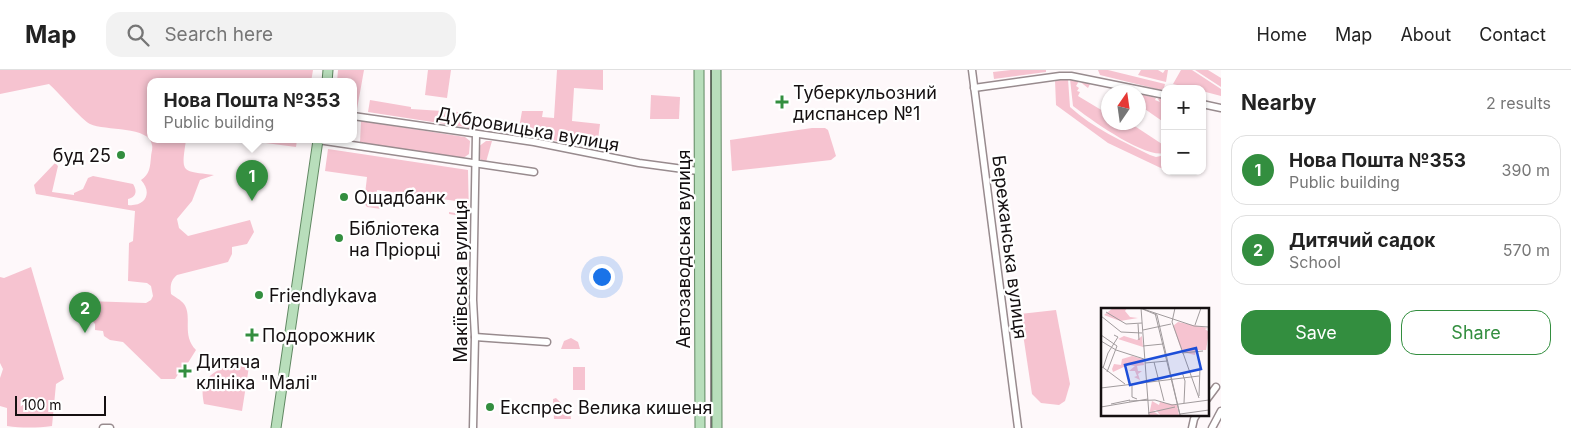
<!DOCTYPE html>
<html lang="en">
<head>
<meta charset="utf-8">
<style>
  body { margin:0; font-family:Inter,sans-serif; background:#f2f2f2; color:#222 }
  .controls { position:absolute; right:15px; top:15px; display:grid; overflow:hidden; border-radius:10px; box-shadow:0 1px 4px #0004 }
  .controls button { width:45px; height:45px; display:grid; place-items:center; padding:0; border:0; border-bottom:1px solid #e0e0e0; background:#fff; color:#222; font:25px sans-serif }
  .compass { position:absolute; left:1101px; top:15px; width:45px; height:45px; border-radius:50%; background:#fff; box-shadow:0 1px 4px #0004; rotate:13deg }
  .scale { position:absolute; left:15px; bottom:12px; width:91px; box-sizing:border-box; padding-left:5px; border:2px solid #151011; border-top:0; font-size:14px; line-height:18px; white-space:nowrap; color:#151011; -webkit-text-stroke:4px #fff; paint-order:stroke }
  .you { position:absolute; left:601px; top:206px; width:18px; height:18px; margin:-12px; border:4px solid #fff; border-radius:50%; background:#1a73e8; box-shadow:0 0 0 8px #1a73e833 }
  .badge { display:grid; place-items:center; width:32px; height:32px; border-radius:50%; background:#338e3f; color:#fff; font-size:16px; font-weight:700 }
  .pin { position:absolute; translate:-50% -41px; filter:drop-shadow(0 1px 2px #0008) }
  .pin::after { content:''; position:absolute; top:26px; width:18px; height:15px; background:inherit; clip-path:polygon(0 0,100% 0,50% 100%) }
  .popup { position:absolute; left:147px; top:8px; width:210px; height:65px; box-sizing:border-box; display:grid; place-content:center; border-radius:10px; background:#fff; filter:drop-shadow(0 1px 4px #0005); font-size:16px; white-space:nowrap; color:#767676 }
  .popup b { font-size:19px; color:#222 }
  .popup::after { content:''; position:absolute; left:50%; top:100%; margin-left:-10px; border:10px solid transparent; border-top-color:#fff }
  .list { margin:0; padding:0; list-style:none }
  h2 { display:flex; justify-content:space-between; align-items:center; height:65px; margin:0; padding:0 20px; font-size:21px }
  h2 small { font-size:16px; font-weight:400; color:#767676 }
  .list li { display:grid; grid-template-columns:32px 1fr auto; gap:15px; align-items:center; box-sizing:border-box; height:70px; margin:0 10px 10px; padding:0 10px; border:1px solid #e0e0e0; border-radius:15px }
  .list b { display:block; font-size:19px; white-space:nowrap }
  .list p { margin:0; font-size:16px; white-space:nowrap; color:#767676 }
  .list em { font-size:16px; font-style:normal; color:#767676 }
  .actions { display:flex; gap:10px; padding:15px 20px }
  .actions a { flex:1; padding:11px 0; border:1px solid #338e3f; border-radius:15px; text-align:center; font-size:18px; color:#338e3f }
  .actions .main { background:#338e3f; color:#fff }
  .icon { flex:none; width:28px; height:28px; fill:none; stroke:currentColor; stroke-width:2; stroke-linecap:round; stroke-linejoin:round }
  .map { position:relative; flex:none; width:1221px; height:358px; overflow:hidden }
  header { display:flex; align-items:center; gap:30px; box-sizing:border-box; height:70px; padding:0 25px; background:#fff; border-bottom:1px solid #e0e0e0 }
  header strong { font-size:24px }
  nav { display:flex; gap:28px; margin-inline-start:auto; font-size:18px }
  .search { width:350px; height:45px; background:#f2f2f2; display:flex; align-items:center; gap:12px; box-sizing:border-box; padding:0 18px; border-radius:15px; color:#767676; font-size:19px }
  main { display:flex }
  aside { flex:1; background:#fff }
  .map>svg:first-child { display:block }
  .green { fill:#f6c3d0 }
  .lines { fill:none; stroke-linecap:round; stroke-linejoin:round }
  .minor-casing { stroke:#988b8e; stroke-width:9 }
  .major-casing { stroke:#608862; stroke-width:11 }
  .minor { stroke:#fff; stroke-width:6 }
  .major { stroke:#b8debb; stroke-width:9 }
  .tram { stroke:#2f292b; stroke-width:1 }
  .poi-dot { fill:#338e3f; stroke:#fff; stroke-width:2 }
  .labels { text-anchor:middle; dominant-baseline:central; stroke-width:4.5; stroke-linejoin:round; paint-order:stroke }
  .poi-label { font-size:18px; fill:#151011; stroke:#fff; text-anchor:start }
  .street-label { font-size:18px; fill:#151011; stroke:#fff }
  .inset-road { fill:none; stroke:#a19b9d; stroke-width:1 }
  .view { fill:#1d4ed8; fill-opacity:0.15; stroke:#1d4ed8; stroke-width:2.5 }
  .inset-edge { fill:none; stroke:#151011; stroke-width:2.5 }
</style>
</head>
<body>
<header>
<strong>Map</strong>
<div class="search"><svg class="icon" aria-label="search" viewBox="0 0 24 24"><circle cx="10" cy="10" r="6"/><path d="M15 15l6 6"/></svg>Search here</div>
<nav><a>Home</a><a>Map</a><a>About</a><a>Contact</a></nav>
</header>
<main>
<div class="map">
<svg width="1221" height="358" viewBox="0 0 1221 358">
  <rect width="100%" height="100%" fill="#fef8fa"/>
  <g class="green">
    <path d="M0 0H313L311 12H151V70H186C181 104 181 101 214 105L200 110 192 131 177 149 179 158 188 166 250 150 254 162 247 174 232 177V184L228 192 177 205C171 210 170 215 171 224 175 227 181 230 184 234 193 247 181 265 196 280L186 296 184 295 175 309H161L123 272 110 270 104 266 103 261 95 260V254L85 242 86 231 146 233 151 230 153 226 151 216 147 213 128 211 129 173 133 171 135 141 36 124 34 115 55 93 58 96 52 122 74 125V123L83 119 88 108 93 106 133 114C137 120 137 127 128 129V135C145 137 153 123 141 110 150 104 150 97 151 87 151 83 153 79 152 75 150 56 105 61 90 54 82 50 58 22 49 14L0 24Z"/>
    <polygon points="338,0 364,0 357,39 353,39 353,12 337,12"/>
    <polygon points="428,0 451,0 447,28 425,25"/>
    <polygon points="557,0 603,0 603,20 574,18 572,51 600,54 597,78 518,64 522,41 543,41 542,47 554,48"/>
    <polygon points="1011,0 1046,0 1046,2 994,9 993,2"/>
    <polygon points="1098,0 1108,0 1165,14 1164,18 1161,20 1100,5"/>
    <polygon points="1141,0 1158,0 1163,3 1165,0 1168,0 1166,12 1138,5"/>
    <polygon points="1181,0 1192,0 1221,19 1221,26 1202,21 1202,19 1194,19 1173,14"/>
    <polygon points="1195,0 1208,0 1221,8 1221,17"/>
    <path d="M1068 9 1070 37C1093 58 1122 71 1150 85L1156 87 1165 85V100L1108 73 1056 35 1055 10Z"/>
    <path d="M1070 9 1091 12 1088 18 1079 11 1076 16 1079 18 1077 21 1080 22 1078 26 1108 44V52L1121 53 1126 55 1127 53H1130L1165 76V83C1145 89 1090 49 1073 36Z"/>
    <polygon points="1139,24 1156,28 1155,30 1160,32 1158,29 1159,28 1165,29 1165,31 1162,32 1165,32 1165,53 1139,35"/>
    <polygon points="651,25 680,27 679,49 650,49"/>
    <polygon points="370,30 411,37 411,39 474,43 471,58 368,42"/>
    <polygon points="361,51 465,67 470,71 469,84 462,89 360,73"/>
    <polygon points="812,58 825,58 828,60 836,86 831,90 732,101 730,70"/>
    <polygon points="242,70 297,70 296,77"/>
    <path d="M486 71H492L486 92C478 90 478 85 478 77Z"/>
    <polygon points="328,79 468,100 469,147 449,144 449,142 455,143 456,131 377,120 375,131 382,132 381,139 367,137 364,133 367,107 325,101"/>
    <path d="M31 197 64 309 56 314 52 356C36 358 22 358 7 356V338L0 336V308L3 299 0 293V207L4 208Z"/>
    <polygon points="1056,240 1070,314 1065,331 1059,335 1041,333 1032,324 1020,244"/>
    <polygon points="571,268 578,272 580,279 561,279 564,271"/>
    <path d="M250 290 242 341 204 334C203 329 202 322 203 318 208 298 233 295 250 290Z"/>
    <rect x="573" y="297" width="12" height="23"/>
    <polygon points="556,328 570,342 571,349 554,349 553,329"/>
  </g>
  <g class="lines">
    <g class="minor-casing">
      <g id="minor">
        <polyline points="972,0 1018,358"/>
        <polyline points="974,18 1060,6 1071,6 1165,25"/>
        <polyline points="1202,34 1221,38"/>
        <polyline points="353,46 534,72 639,93 698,101"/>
        <polyline points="318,70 534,102"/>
        <polyline points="475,267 547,272"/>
        <polyline points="1207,329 1216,317"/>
        <polyline points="103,358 110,358"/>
        <polyline points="473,358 475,267 473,230 476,64"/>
        <polyline points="1192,358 1194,349 1197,344"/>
        <polyline points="1212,358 1221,341"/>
      </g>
    </g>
    <g class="major-casing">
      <g id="major">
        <polyline points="699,0 700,358"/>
        <polyline points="716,0 717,358"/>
        <polyline points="327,12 328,0"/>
        <polyline points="276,358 318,70"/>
      </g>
    </g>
    <use href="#minor" class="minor"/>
    <use href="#major" class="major"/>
    <polyline class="tram" points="711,358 711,0"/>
  </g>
  <g class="poi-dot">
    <path d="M779.5 24.5h5v5h5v5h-5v5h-5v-5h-5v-5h5z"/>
    <circle cx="121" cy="85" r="5"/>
    <circle cx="344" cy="127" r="5"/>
    <circle cx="339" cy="168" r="5"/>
    <circle cx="259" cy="225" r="5"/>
    <path d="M249.5 257.5h5v5h5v5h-5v5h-5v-5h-5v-5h5z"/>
    <path d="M182.5 293.5h5v5h5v5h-5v5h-5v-5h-5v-5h5z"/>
    <circle cx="490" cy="337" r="5"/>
  </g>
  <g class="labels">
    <g class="poi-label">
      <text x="793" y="22">Туберкульозний<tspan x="793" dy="21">диспансер №1</tspan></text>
      <text x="111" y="85" text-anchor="end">буд 25</text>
      <text x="354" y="127">Ощадбанк</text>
      <text x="349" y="158">Бібліотека<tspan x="349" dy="21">на Пріорці</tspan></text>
      <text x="269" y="225">Friendlykava</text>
      <text x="262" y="265">Подорожник</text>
      <text x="196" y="291">Дитяча<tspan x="196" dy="21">клініка "Малі"</tspan></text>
      <text x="500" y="337">Експрес Велика кишеня</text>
    </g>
    <g class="street-label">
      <text transform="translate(528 59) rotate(10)">Дубровицька вулиця</text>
      <text transform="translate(1010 177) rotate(83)">Бережанська вулиця</text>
      <text transform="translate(683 179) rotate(-90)">Автозаводська вулиця</text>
      <text transform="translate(460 211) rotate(-90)">Макіївська вулиця</text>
    </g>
  </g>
  <g transform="translate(1101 238)">
    <rect width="108" height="108" fill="#fef8fa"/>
    <path d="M12 0H26L24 3 29 9 37 10 19 13 3 7ZM77 14 107 20 104 21 108 24 105 42H95L94 47 81 44 72 18ZM23 28 36 32 41 28 42 39 17 31ZM31 48 42 51 43 57 36 58 37 63H41L37 66 39 72 33 69 36 68 34 63H28L34 58 27 57 12 64 11 61 13 56 20 57 21 51ZM51 93 58 97 59 94 76 97 78 107H59L55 102 52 103 58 107H48Z" fill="#f6c3d0"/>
    <path class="inset-road" d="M39 0 56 7 79 107M40 0 48 107M74 0 71 14 98 90M42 1 93 18 108 19M5 4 25 16 41 15M54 5 79 107M0 8 20 24 41 25M37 16 38 32M94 17 100 0M42 22 70 16M0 27 16 38 6 64M0 33 15 42 43 51M42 38 62 36M81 45 102 43M53 54 63 93M44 55 66 53M0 58 24 76M2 60 7 45 17 29 13 27M81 64 84 73 83 95M31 78V89L36 91M0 80 98 68M98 88 99 59M28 93 54 92 71 97 108 92M10 96 29 92M0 99 47 91M47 105 74 99M79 106 108 102"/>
    <path class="view" d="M95 40 100 61 29 77 24 57Z"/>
    <rect width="108" height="108" class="inset-edge"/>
  </g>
</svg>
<div class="controls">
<button>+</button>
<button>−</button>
</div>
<svg class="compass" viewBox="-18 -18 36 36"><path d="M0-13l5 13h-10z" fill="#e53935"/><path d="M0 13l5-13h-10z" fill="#767676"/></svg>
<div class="scale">100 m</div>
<div class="you"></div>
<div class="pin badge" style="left:252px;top:131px">1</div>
<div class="popup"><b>Нова Пошта №353</b>Public building</div>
<div class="pin badge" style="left:85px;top:263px">2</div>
</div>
<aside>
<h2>Nearby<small>2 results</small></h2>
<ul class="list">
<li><span class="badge">1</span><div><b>Нова Пошта №353</b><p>Public building</p></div><em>390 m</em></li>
<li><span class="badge">2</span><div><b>Дитячий садок</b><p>School</p></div><em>570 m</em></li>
</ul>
<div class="actions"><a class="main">Save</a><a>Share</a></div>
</aside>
</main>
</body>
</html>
